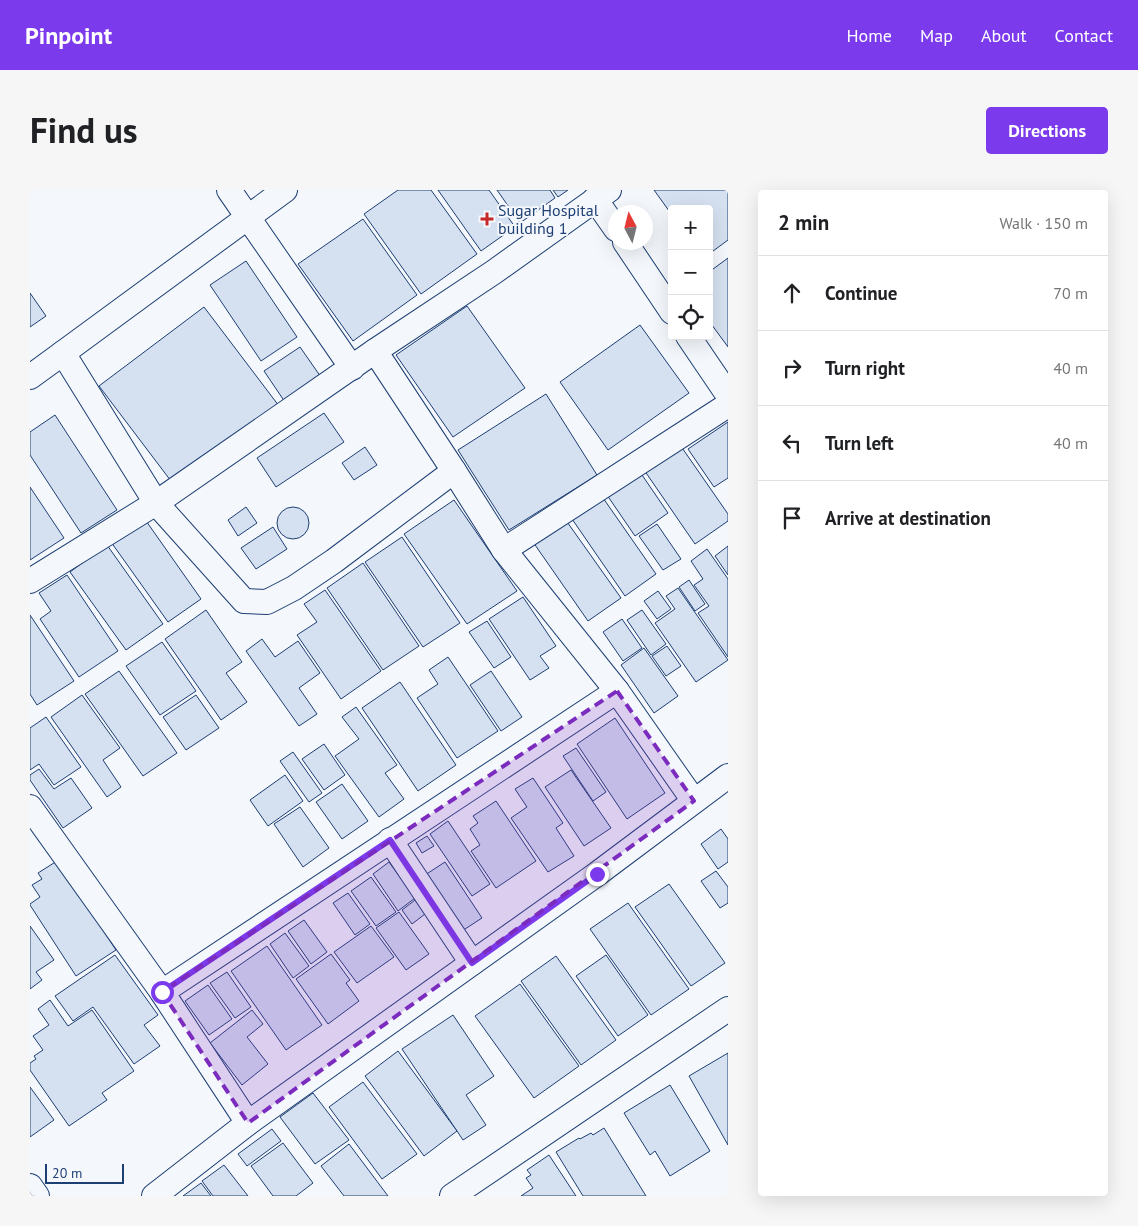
<!DOCTYPE html>
<html lang="en">
<head>
<meta charset="utf-8">
<style>
  body { margin:0; font-family:"PT Sans",sans-serif; background:#f6f6f6; color:#202124 }
  .controls { position:absolute; right:15px; top:15px; display:grid; overflow:hidden; border-radius:5px; box-shadow:0 5px 20px #0002 }
  .controls button { width:45px; height:45px; display:grid; place-items:center; padding:0; border:0; border-bottom:1px solid #e0e0e0; background:#fff; color:#202124; font:25px sans-serif }
  .compass { position:absolute; left:578px; top:15px; width:45px; height:45px; border-radius:50%; background:#fff; box-shadow:0 5px 20px #0002; rotate:353deg }
  .scale { position:absolute; left:15px; bottom:12px; width:79px; box-sizing:border-box; padding-left:5px; border:2px solid #1d3f73; border-top:0; font-size:14px; line-height:18px; white-space:nowrap; color:#1d3f73; -webkit-text-stroke:4px #f4f7fb; paint-order:stroke }
  .stop { position:absolute; width:15px; height:15px; margin:-11px; border:4px solid #7c3aed; border-radius:50%; background:#fff }
  .stop.end { background:#7c3aed; border-color:#fff; box-shadow:0 1px 5px #0008 }
  .list { margin:0; padding:0; list-style:none }
  h2 { display:flex; justify-content:space-between; align-items:center; height:65px; margin:0; padding:0 20px; font-size:21px }
  h2 small { font-size:16px; font-weight:400; color:#757577 }
  .list li { display:grid; grid-template-columns:32px 1fr auto; gap:15px; align-items:center; box-sizing:border-box; height:75px; padding:0 20px; border-top:1px solid #e0e0e0 }
  .list b { display:block; font-size:19px; white-space:nowrap }
  .list em { font-size:16px; font-style:normal; color:#757577 }
  .icon { flex:none; width:28px; height:28px; fill:none; stroke:currentColor; stroke-width:2; stroke-linecap:round; stroke-linejoin:round }
  .map { position:relative; flex:none; width:698px; height:1006px; overflow:hidden; border-radius:5px }
  header { display:flex; align-items:center; gap:30px; box-sizing:border-box; height:70px; padding:0 25px; background:#7c3aed; color:#fff }
  header strong { font-size:24px }
  nav { display:flex; gap:28px; margin-inline-start:auto; font-size:18px }
  .intro { display:flex; align-items:center; justify-content:space-between; box-sizing:border-box; height:120px; padding:0 30px }
  h1 { margin:0; font-size:35px }
  .button { padding:12px 22px; border-radius:5px; background:#7c3aed; color:#fff; font-size:18px; font-weight:700 }
  main { display:flex; gap:30px; padding:0 30px }
  aside { flex:1; background:#fff; border-radius:5px; box-shadow:0 5px 20px #0002 }
  .map>svg:first-child { display:block }
  .building { fill:#d5e0f0; stroke:#1d3f73 }
  .lines { fill:none; stroke-linecap:round; stroke-linejoin:round }
  .street-casing { stroke:#1d3f73; stroke-width:26 }
  .street { stroke:#f4f7fb; stroke-width:24 }
  .route { stroke:#7c3aed; stroke-width:6 }
  .marked { fill:#7b2cbf; fill-opacity:0.2; stroke:#7b2cbf; stroke-width:4; stroke-dasharray:10 6; stroke-linejoin:round }
  .poi-dot { fill:#c62828; stroke:#f4f7fb; stroke-width:2 }
  .labels { text-anchor:middle; dominant-baseline:central; stroke-width:4; stroke-linejoin:round; paint-order:stroke }
  .poi-label { font-size:16px; fill:#1d3f73; stroke:#f4f7fb; text-anchor:start }
</style>
</head>
<body>
<header>
<strong>Pinpoint</strong>
<nav><a>Home</a><a>Map</a><a>About</a><a>Contact</a></nav>
</header>
<div class="intro"><h1>Find us</h1><a class="button">Directions</a></div>
<main>
<div class="map">
<svg width="698" height="1006" viewBox="0 0 698 1006">
  <rect width="100%" height="100%" fill="#f4f7fb"/>
  <g class="building">
    <polygon points="368,0 401,0 447,64 391,104 334,24"/>
    <polygon points="408,0 459,0 485,37 451,61"/>
    <polygon points="467,0 520,0 525,8 490,33"/>
    <polygon points="523,0 538,0 528,7"/>
    <polygon points="624,0 698,0 698,50 679,64 679,19 642,19 642,25"/>
    <polygon points="333,29 387,105 323,151 268,74"/>
    <polygon points="698,68 698,157 679,131 679,82"/>
    <polygon points="216,71 267,147 231,171 180,95"/>
    <polygon points="0,103 16,126 0,137"/>
    <polygon points="437,116 495,198 423,247 366,165"/>
    <polygon points="174,117 249,216 144,295 69,196"/>
    <polygon points="610,135 659,203 578,260 530,192"/>
    <polygon points="270,157 293,190 257,215 234,181"/>
    <polygon points="516,204 567,285 479,340 428,260"/>
    <polygon points="294,223 314,252 246,297 227,268"/>
    <polygon points="25,225 87,320 51,343 0,265 0,242"/>
    <polygon points="698,232 698,288 684,297 658,259"/>
    <polygon points="648,252 698,324 698,331 665,354 612,277"/>
    <polygon points="335,257 347,275 324,290 312,273"/>
    <polygon points="610,282 638,323 605,346 577,305"/>
    <polygon points="0,297 34,348 0,370"/>
    <polygon points="571,305 626,384 595,406 540,326"/>
    <polygon points="424,310 487,401 437,434 374,344"/>
    <circle cx="263" cy="333" r="16"/>
    <polygon points="216,317 227,333 208,346 198,330"/>
    <polygon points="114,328 171,409 138,432 81,352"/>
    <polygon points="535,329 591,408 558,431 503,352"/>
    <polygon points="627,334 651,369 633,380 609,346"/>
    <polygon points="243,337 257,359 226,379 211,358"/>
    <polygon points="372,347 430,433 393,457 335,372"/>
    <polygon points="77,355 133,434 96,460 40,382"/>
    <polygon points="698,356 698,385 685,366"/>
    <polygon points="677,359 698,389 698,467 668,423 679,416 664,395 673,389 661,371"/>
    <polygon points="333,373 389,456 353,480 297,398"/>
    <polygon points="37,385 88,461 49,487 10,429 21,421 9,403"/>
    <polygon points="659,390 675,414 665,421 649,397"/>
    <polygon points="648,398 698,470 666,492 625,433 645,419 636,406"/>
    <polygon points="295,400 351,481 311,509 267,445 287,432 274,414"/>
    <polygon points="628,401 641,419 627,429 614,411"/>
    <polygon points="493,407 526,456 510,466 519,478 500,490 459,429"/>
    <polygon points="176,420 212,472 196,483 217,512 191,530 135,449"/>
    <polygon points="612,420 636,454 621,465 597,430"/>
    <polygon points="0,425 44,491 7,515 0,504"/>
    <polygon points="592,429 612,458 593,471 573,442"/>
    <polygon points="457,431 481,467 464,478 439,442"/>
    <polygon points="232,449 245,467 268,451 290,483 269,498 287,524 269,536 216,461"/>
    <polygon points="132,452 166,501 130,525 96,476"/>
    <polygon points="637,456 651,476 636,486 622,466"/>
    <polygon points="614,458 648,506 624,523 591,475"/>
    <polygon points="418,467 468,541 427,568 387,508 408,494 399,480"/>
    <polygon points="89,481 147,563 113,586 55,504"/>
    <polygon points="461,481 492,527 471,541 440,495"/>
    <polygon points="370,492 426,575 388,601 332,518"/>
    <polygon points="52,505 90,558 73,570 91,597 77,607 21,527"/>
    <polygon points="166,505 189,538 156,560 133,527"/>
    <polygon points="326,517 367,575 355,583 374,609 349,627 305,566 329,549 312,527"/>
    <polygon points="16,527 51,577 24,595 9,574 0,580 0,538"/>
    <polygon points="585,528 635,603 597,629 547,554"/>
    <polygon points="294,554 315,585 294,600 272,569"/>
    <polygon points="546,558 576,602 563,611 533,566"/>
    <polygon points="263,562 292,603 279,612 250,571"/>
    <polygon points="9,579 24,599 41,588 62,618 33,638 0,590 0,585"/>
    <polygon points="541,580 581,638 554,656 515,597"/>
    <polygon points="255,585 273,611 238,636 220,610"/>
    <polygon points="503,588 533,633 526,638 544,666 518,682 481,628 497,617 485,599"/>
    <polygon points="312,594 338,631 312,649 286,612"/>
    <polygon points="466,611 506,671 466,698 441,661 450,655 440,639 448,633 443,626"/>
    <polygon points="270,617 299,658 273,677 244,634"/>
    <polygon points="418,631 460,694 442,706 400,644"/>
    <polygon points="691,639 698,649 698,672 688,679 671,654"/>
    <polygon points="397,646 404,656 392,663 386,653"/>
    <polygon points="27,671 86,760 46,786 0,715 0,714 10,707 2,695 12,689 8,683"/>
    <polygon points="359,672 385,708 368,721 343,684"/>
    <polygon points="415,672 452,728 432,741 395,685"/>
    <polygon points="686,681 698,697 698,713 690,718 671,691"/>
    <polygon points="341,687 366,722 346,736 321,701"/>
    <polygon points="639,694 695,773 661,796 605,717"/>
    <polygon points="318,703 340,734 325,745 303,713"/>
    <polygon points="385,710 395,724 382,734 372,720"/>
    <polygon points="598,713 659,799 621,825 560,739"/>
    <polygon points="369,722 399,764 376,780 346,738"/>
    <polygon points="274,730 297,762 281,774 258,741"/>
    <polygon points="0,736 24,770 6,782 12,790 0,799"/>
    <polygon points="341,736 364,767 327,793 304,762"/>
    <polygon points="255,743 279,776 263,788 240,754"/>
    <polygon points="237,756 292,835 256,860 201,781"/>
    <polygon points="301,764 320,790 316,793 329,811 298,834 266,789"/>
    <polygon points="85,765 128,825 114,835 130,856 104,874 63,817 43,831 25,806"/>
    <polygon points="576,765 618,825 588,846 546,786"/>
    <polygon points="526,766 586,850 551,875 491,791"/>
    <polygon points="197,782 221,817 205,828 180,793"/>
    <polygon points="490,794 549,876 504,908 445,826"/>
    <polygon points="178,795 202,829 179,845 155,811"/>
    <polygon points="20,810 38,836 62,820 104,881 72,903 77,910 39,936 0,880 0,873 6,869 4,866 13,860 3,846 19,835 8,819"/>
    <polygon points="222,820 233,834 217,847 238,874 212,895 180,853"/>
    <polygon points="423,825 464,886 436,905 456,935 433,950 372,859"/>
    <polygon points="368,861 427,941 394,966 335,886"/>
    <polygon points="698,863 698,955 659,886"/>
    <polygon points="333,892 387,964 352,989 299,917"/>
    <polygon points="640,895 680,961 640,986 625,961 620,965 594,923"/>
    <polygon points="0,897 24,930 0,947"/>
    <polygon points="283,903 319,950 285,974 250,927"/>
    <polygon points="574,938 616,1006 553,1006 526,962 549,948 550,949 561,943 563,945"/>
    <polygon points="242,939 251,951 217,976 208,964"/>
    <polygon points="253,953 283,993 266,1006 243,1006 221,976"/>
    <polygon points="319,954 358,1006 314,1006 291,976"/>
    <polygon points="519,965 546,1006 491,1006 503,998 496,988 501,985 497,980"/>
    <polygon points="194,975 218,1006 183,1006 172,991"/>
    <polygon points="171,993 181,1006 153,1006"/>
  </g>
  <g class="lines">
    <g class="street-casing">
      <g id="street">
        <polyline points="199,0 322,178"/>
        <polyline points="565,9 586,39"/>
        <polyline points="595,52 642,122"/>
        <polyline points="658,146 698,205"/>
        <polyline points="345,161 424,281 474,360 587,501 664,611"/>
        <polyline points="33,163 126,313 214,411 237,412 264,398 304,371 424,281"/>
        <polyline points="0,187 33,163 255,0"/>
        <polyline points="474,360 698,215"/>
        <polyline points="0,391 126,313 345,161 464,82 579,0"/>
        <polyline points="0,617 132,802 218,933"/>
        <polyline points="360,650 442,773"/>
        <polyline points="132,802 587,501"/>
        <polyline points="0,996 7,1006"/>
        <polyline points="124,1006 218,933 567,684 698,586"/>
        <polyline points="422,1006 698,819"/>
      </g>
    </g>
    <use href="#street" class="street"/>
  </g>
  <g class="lines">
    <polyline class="route" points="132,802 360,650 442,773 567,684"/>
  </g>
  <path class="marked" d="M587 501 664 611 218 933 132 802Z"/>
  <path class="poi-dot" d="M454.5 21.5h5v5h5v5h-5v5h-5v-5h-5v-5h5z"/>
  <g class="labels">
    <g class="poi-label">
      <text x="468" y="20">Sugar Hospital<tspan x="468" dy="18">building 1</tspan></text>
    </g>
  </g>
</svg>
<div class="controls">
<button>+</button>
<button>−</button>
<button><svg class="icon" aria-label="locate" viewBox="0 0 24 24"><circle cx="12" cy="12" r="6"/><path d="M12 2v4M12 18v4M2 12h4M18 12h4"/></svg></button>
</div>
<svg class="compass" viewBox="-18 -18 36 36"><path d="M0-13l5 13h-10z" fill="#e53935"/><path d="M0 13l5-13h-10z" fill="#757577"/></svg>
<div class="scale">20 m</div>
<div class="stop" style="left:132px;top:802px"></div>
<div class="stop end" style="left:567px;top:684px"></div>
</div>
<aside>
<h2>2 min<small>Walk · 150 m</small></h2>
<ul class="list">
<li><svg class="icon" aria-label="ahead" viewBox="0 0 24 24"><path d="M12 20V5M6 11l6-6 6 6"/></svg><div><b>Continue</b></div><em>70 m</em></li>
<li><svg class="icon" aria-label="right" viewBox="0 0 24 24"><path d="M7 20v-9h11M14 6l5 5-5 5"/></svg><div><b>Turn right</b></div><em>40 m</em></li>
<li><svg class="icon" aria-label="left" viewBox="0 0 24 24"><path d="M17 20v-9H6M10 6l-5 5 5 5"/></svg><div><b>Turn left</b></div><em>40 m</em></li>
<li><svg class="icon" aria-label="arrive" viewBox="0 0 24 24"><path d="M6 21V4h12l-3 4 3 4H6"/></svg><div><b>Arrive at destination</b></div></li>
</ul>
</aside>
</main>
</body>
</html>
